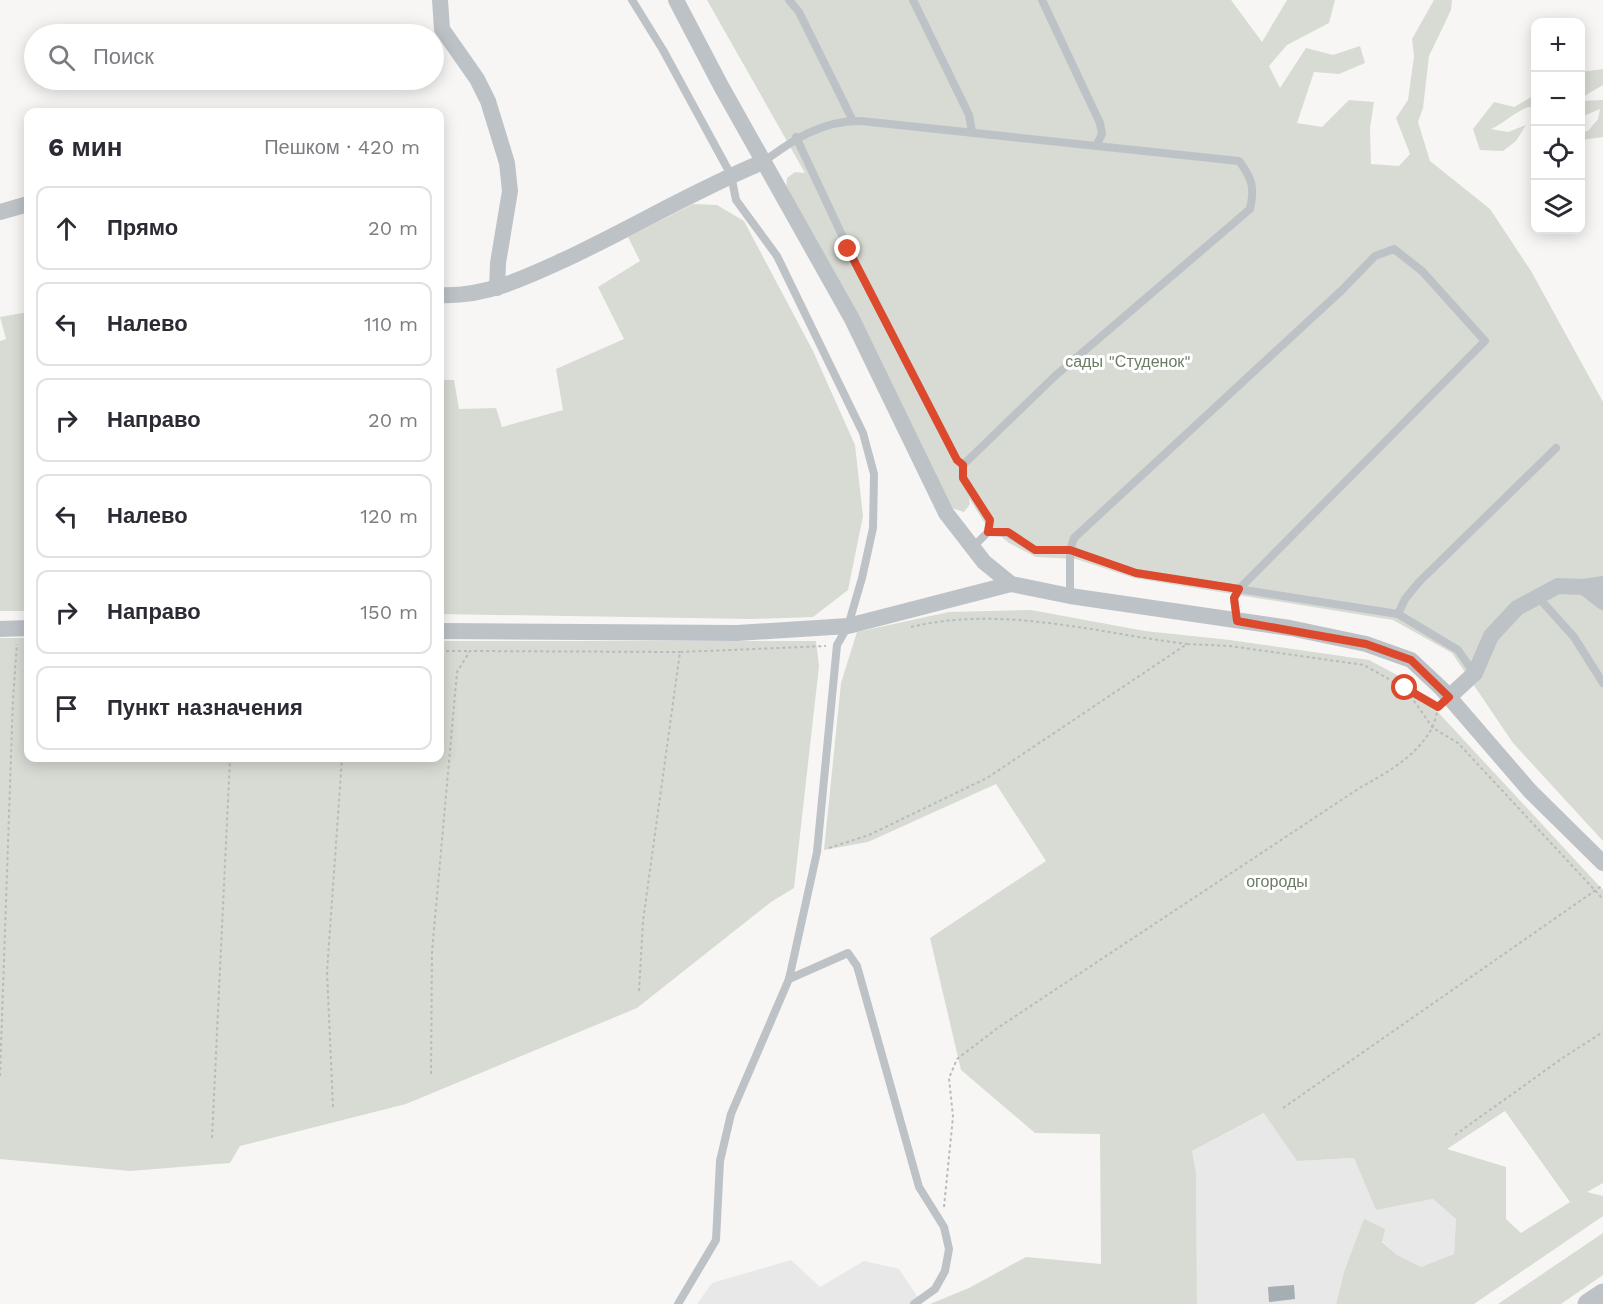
<!DOCTYPE html>
<html lang="ru">
<head>
<meta charset="utf-8">
<style>
  body { margin:0; font-family:"Work Sans",sans-serif; background:#f2f2f3; color:#2b2b33 }
  .controls { position:absolute; right:18px; top:18px; display:grid; overflow:hidden; border-radius:12px; box-shadow:0 3px 15px #0003 }
  .controls button { width:54px; height:54px; display:grid; place-items:center; padding:0; border:0; border-bottom:2px solid #e1e1e2; background:#fff; color:#2b2b33; font:30px sans-serif }
  .stop { position:absolute; width:18px; height:18px; margin:-14px; border:4px solid #dd492d; border-radius:50%; background:#fff }
  .stop.end { background:#dd492d; border-color:#fff; box-shadow:0 2px 6px #0008 }
  .list { margin:0; padding:0; list-style:none }
  h2 { display:flex; justify-content:space-between; align-items:center; height:78px; margin:0; padding:0 24px; font-size:26px }
  h2 small { font-size:20px; font-weight:400; color:#7c7c81 }
  .list li { display:grid; grid-template-columns:39px 1fr auto; gap:18px; align-items:center; box-sizing:border-box; height:84px; margin:0 12px 12px; padding:0 12px; border:2px solid #e1e1e2; border-radius:12px }
  .list b { display:block; font-size:22px; white-space:nowrap }
  .list em { font-size:20px; font-style:normal; color:#7c7c81 }
  .icon { flex:none; width:33px; height:33px; fill:none; stroke:currentColor; stroke-width:2; stroke-linecap:round; stroke-linejoin:round }
  .map { position:relative; flex:none; width:1603px; height:1304px; overflow:hidden }
  .search { position:absolute; background:#fff; box-shadow:0 3px 15px #0003; left:24px; top:24px; width:420px; height:66px; display:flex; align-items:center; gap:15px; box-sizing:border-box; padding:0 21px; border-radius:33px; color:#7c7c81; font-size:22px }
  .panel { position:absolute; background:#fff; box-shadow:0 3px 15px #0003; left:24px; top:108px; width:420px; height:654px; border-radius:12px }
  .map>svg:first-child { display:block }
  .built { fill:#e7e8e7 }
  .green { fill:#d7dbd3; fill-rule:evenodd }
  .building { fill:#a5aeb3 }
  .lines { fill:none; stroke-linecap:round; stroke-linejoin:round }
  .path { stroke:#b8bbbe; stroke-width:2; stroke-dasharray:3 3; stroke-linecap:butt }
  .service { stroke:#bdc2c6; stroke-width:8 }
  .minor { stroke:#bdc2c6; stroke-width:16 }
  .tertiary { stroke:#bdc2c6; stroke-width:21 }
  .route { stroke:#dd492d; stroke-width:8 }
  .labels { text-anchor:middle; dominant-baseline:central; stroke-width:6; stroke-linejoin:round; paint-order:stroke }
  .park-label { font-size:16px; fill:#6b7b65; stroke:#fff }
</style>
</head>
<body>
<div class="map">
<svg width="1603" height="1304" viewBox="0 0 1603 1304">
  <rect width="100%" height="100%" fill="#f7f6f4"/>
  <g class="built">
    <polygon points="1265,1113 1297,1161 1354,1158 1376,1210 1433,1199 1456,1219 1454,1254 1421,1267 1397,1255 1382,1241 1344,1272 1336,1304 1197,1304 1196,1172 1192,1151"/>
    <polygon points="791,1260 820,1287 864,1261 899,1269 922,1304 697,1304 712,1283"/>
  </g>
  <g class="green">
    <polygon points="707,0 1231,0 1262,42 1287,0 1335,0 1329,23 1287,45 1269,66 1280,88 1306,48 1333,55 1360,46 1365,63 1339,74 1314,72 1297,123 1322,127 1349,100 1374,102 1370,128 1371,164 1399,166 1410,154 1396,118 1408,100 1414,56 1412,39 1434,0 1452,0 1451,10 1429,56 1423,108 1418,122 1430,161 1490,209 1531,271 1603,402 1603,841 1513,743 1452,653 1393,620 1134,578 1076,559 1036,557 1009,543 984,522 969,498 970,504 964,512 951,508 786,188 787,178 795,172 805,173"/>
    <polygon points="1603,69 1603,85 1581,98 1581,72"/>
    <path d="M1535 95V106C1519 107 1507 122 1491 129L1508 132 1526 125 1516 141 1503 151 1480 150 1473 129 1494 102 1514 107Z"/>
    <polygon points="1603,100 1603,137 1581,140 1581,132 1588,131 1598,119 1600,109 1581,117 1581,101"/>
    <polygon points="693,204 717,205 744,221 813,351 855,445 863,516 848,590 813,617 751,619 440,614 440,380 454,380 459,409 496,408 502,427 563,410 556,369 624,339 598,287 640,261 628,237"/>
    <polygon points="28,312 28,611 0,611 0,341 6,339 0,317"/>
    <path d="M1031 610 1145 631 1230 640 1369 660 1410 682 1603 890V1183L1587 1192 1603 1196V1216L1474 1304H1336L1344 1272 1364 1219 1385 1229 1382 1242 1397 1255 1421 1267 1454 1254 1456 1219 1433 1199 1376 1210 1354 1158 1297 1161 1264 1113 1192 1151 1196 1172 1197 1304H930L969 1288 1026 1257 1101 1264 1100 1134 1035 1133 961 1070 930 938 1046 861 996 784 868 842 824 850 841 683 857 632 949 612ZM1505 1111 1570 1202 1521 1233 1506 1219V1167L1447 1149Z"/>
    <polygon points="0,638 28,638 28,758 440,758 440,641 816,641 819,666 794,888 771,902 637,1008 406,1104 240,1146 230,1163 130,1171 0,1159"/>
    <polygon points="1603,1233 1603,1275 1561,1304 1498,1304"/>
  </g>
  <polygon class="building" points="1294,1285 1295,1299 1269,1302 1268,1287"/>
  <g class="lines">
    <g class="path">
      <path d="M911 627C1002 605 1097 633 1187 644"/>
      <polyline points="440,651 470,651"/>
      <polyline points="1407,691 1433,728 1458,743 1603,899"/>
      <polyline points="829,848 869,835 987,778 1187,644 1230,646 1364,665 1436,706"/>
      <polyline points="639,991 643,921 680,652 826,646"/>
      <polyline points="431,1074 432,952 457,672 470,651 680,652"/>
      <polyline points="0,1076 13,699 17,644"/>
      <polyline points="333,1107 327,972 342,758"/>
      <polyline points="1283,1108 1603,885"/>
      <polyline points="1455,1135 1564,1057 1603,1032"/>
      <polyline points="212,1138 230,758"/>
      <path d="M944 1207 953 1117 949 1078 957 1059 999 1027 1361 787C1388 772 1415 757 1431 730 1435 723 1436 714 1439 707"/>
    </g>
    <g class="service">
      <polyline points="632,0 663,50 731,175 736,200 777,256 863,433 874,474 873,528 862,578 848,626 837,645 817,852 789,979 731,1114 720,1161 716,1240 678,1304"/>
      <polyline points="789,0 799,12 853,121"/>
      <polyline points="913,0 969,115 972,132"/>
      <polyline points="1042,0 1100,123 1102,134 1097,144"/>
      <polyline points="796,137 848,248 957,460 963,465"/>
      <path d="M763 162C793 140 822 120 861 121L1239 161C1252 178 1255 188 1250 209L1055 376 963 465V478L990 521 988 532 973 547"/>
      <polyline points="988,532 1008,533 1035,550 1070,550 1074,538 1342,290 1375,256 1394,249 1422,271 1485,341 1239,589 1234,598 1237,621"/>
      <polyline points="1070,596 1070,550 1136,573 1398,614 1458,650 1474,673"/>
      <polyline points="1538,597 1574,637 1603,683"/>
      <polyline points="1398,614 1405,599 1419,582 1556,448"/>
      <polyline points="789,979 848,953 857,966 919,1187 944,1227 949,1249 945,1271 935,1289 914,1304"/>
    </g>
    <g class="minor">
      <polyline points="440,0 442,29 477,79 488,101 507,163 510,191 498,263 497,288"/>
      <polyline points="676,0 721,86 852,319 946,513 984,562 1011,584 1070,596 1290,628 1366,644 1411,660 1442,689 1530,791 1603,863"/>
      <polyline points="0,212 28,204"/>
      <path d="M440 295C485 297 525 278 566 259 632 228 695 190 763 162"/>
      <polyline points="1584,587 1603,602"/>
      <polyline points="0,629 28,628"/>
      <polyline points="440,631 737,633 848,626 1011,584"/>
      <polyline points="1449,697 1475,673 1491,636 1517,608 1558,586 1584,587 1603,584"/>
    </g>
    <polyline class="tertiary" points="1588,1304 1603,1294"/>
  </g>
  <g class="lines">
    <polyline class="route" points="848,249 957,460 963,465 963,478 990,520 988,532 1008,532 1035,550 1070,550 1136,573 1239,589 1234,598 1237,621 1366,644 1411,660 1449,697 1438,707 1405,688"/>
  </g>
  <g class="labels">
    <g class="park-label">
      <text x="1128" y="361">сады "Студенок"</text>
      <text x="1277" y="881">огороды</text>
    </g>
  </g>
</svg>
<div class="controls">
<button>+</button>
<button>−</button>
<button><svg class="icon" aria-label="locate" viewBox="0 0 24 24"><circle cx="12" cy="12" r="6"/><path d="M12 2v4M12 18v4M2 12h4M18 12h4"/></svg></button>
<button><svg class="icon" aria-label="layers" viewBox="0 0 24 24"><path d="M12 4l9 5-9 5-9-5zM3 14l9 5 9-5"/></svg></button>
</div>
<div class="stop" style="left:1405px;top:688px"></div>
<div class="stop end" style="left:848px;top:249px"></div>
<div class="search"><svg class="icon" aria-label="search" viewBox="0 0 24 24"><circle cx="10" cy="10" r="6"/><path d="M15 15l6 6"/></svg>Поиск</div>
<section class="panel">
<h2>6 мин<small>Пешком · 420 m</small></h2>
<ul class="list">
<li><svg class="icon" aria-label="ahead" viewBox="0 0 24 24"><path d="M12 20V5M6 11l6-6 6 6"/></svg><div><b>Прямо</b></div><em>20 m</em></li>
<li><svg class="icon" aria-label="left" viewBox="0 0 24 24"><path d="M17 20v-9H6M10 6l-5 5 5 5"/></svg><div><b>Налево</b></div><em>110 m</em></li>
<li><svg class="icon" aria-label="right" viewBox="0 0 24 24"><path d="M7 20v-9h11M14 6l5 5-5 5"/></svg><div><b>Направо</b></div><em>20 m</em></li>
<li><svg class="icon" aria-label="left" viewBox="0 0 24 24"><path d="M17 20v-9H6M10 6l-5 5 5 5"/></svg><div><b>Налево</b></div><em>120 m</em></li>
<li><svg class="icon" aria-label="right" viewBox="0 0 24 24"><path d="M7 20v-9h11M14 6l5 5-5 5"/></svg><div><b>Направо</b></div><em>150 m</em></li>
<li><svg class="icon" aria-label="arrive" viewBox="0 0 24 24"><path d="M6 21V4h12l-3 4 3 4H6"/></svg><div><b>Пункт назначения</b></div></li>
</ul>
</section>
</div>
</body>
</html>
